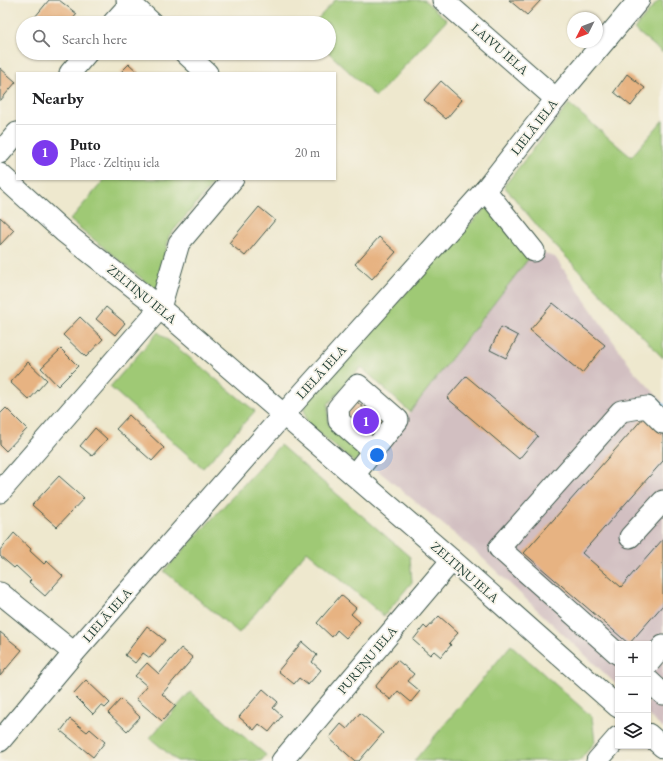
<!DOCTYPE html>
<html lang="en">
<head>
<meta charset="utf-8">
<style>
  body { margin:0; font-family:"EB Garamond",serif; background:#f2f2f2; color:#202124 }
  .controls { position:absolute; right:12px; bottom:12px; display:grid; overflow:hidden; border-radius:0px; box-shadow:0 1px 3px #0004 }
  .controls button { width:36px; height:36px; display:grid; place-items:center; padding:0; border:0; border-bottom:1px solid #e0e0e0; background:#fff; color:#202124; font:20px sans-serif }
  .compass { position:absolute; left:567px; top:12px; width:36px; height:36px; border-radius:50%; background:#fff; box-shadow:0 1px 3px #0004; rotate:228deg }
  .you { position:absolute; left:377px; top:455px; width:14px; height:14px; margin:-10px; border:3px solid #fff; border-radius:50%; background:#1a73e8; box-shadow:0 0 0 6px #1a73e833 }
  .badge { display:grid; place-items:center; width:26px; height:26px; border-radius:50%; background:#7c3aed; color:#fff; font-size:13px; font-weight:700 }
  .pin { position:absolute; translate:-50% -50%; border:2px solid #fff; box-shadow:0 1px 4px #0006 }
  .list { margin:0; padding:0; list-style:none }
  h2 { display:flex; justify-content:space-between; align-items:center; height:52px; margin:0; padding:0 16px; font-size:17px }
  h2 small { font-size:13px; font-weight:400; color:#757577 }
  .list li { display:grid; grid-template-columns:26px 1fr auto; gap:12px; align-items:center; box-sizing:border-box; height:56px; padding:0 16px; border-top:1px solid #e0e0e0 }
  .list b { display:block; font-size:15px; white-space:nowrap }
  .list p { margin:0; font-size:13px; white-space:nowrap; color:#757577 }
  .list em { font-size:13px; font-style:normal; color:#757577 }
  .icon { flex:none; width:22px; height:22px; fill:none; stroke:currentColor; stroke-width:2; stroke-linecap:round; stroke-linejoin:round }
  .map { position:relative; flex:none; width:663px; height:761px; overflow:hidden }
  .search { position:absolute; background:#fff; box-shadow:0 1px 3px #0004; left:16px; top:16px; width:320px; height:44px; display:flex; align-items:center; gap:10px; box-sizing:border-box; padding:0 14px; border-radius:22px; color:#757577; font-size:15px }
  .panel { position:absolute; background:#fff; box-shadow:0 1px 3px #0004; left:16px; top:72px; width:320px; height:108px; border-radius:0px }
  .map>svg:first-child { display:block }
  .industrial { fill:#d2bfc1 }
  .green { fill:#9fc975; stroke:#5f8354 }
  .lines { fill:none; stroke-linecap:round; stroke-linejoin:round }
  .stream { stroke:#7ab9ee; stroke-width:4.5 }
  .building { fill:#e7b382 }
  .minor-casing { stroke:#3e574b; stroke-width:23 }
  .minor { stroke:#fff; stroke-width:21 }
  .labels { text-anchor:middle; dominant-baseline:central; stroke-width:3.5; stroke-linejoin:round; paint-order:stroke }
  .street-label { font-size:13px; fill:#1f3d34; stroke:#f7f3e8 }
</style>
</head>
<body>
<div class="map">
<svg width="663" height="761" viewBox="0 0 663 761">
  <rect width="100%" height="100%" fill="#f7f3e8"/>
  <filter id="ink" filterUnits="userSpaceOnUse"><feTurbulence type="fractalNoise" baseFrequency=".025" numOctaves="2"/><feDisplacementMap in="SourceGraphic" scale="8" xChannelSelector="R" yChannelSelector="G"/><feConvolveMatrix kernelMatrix="1 2 1 2 8 2 1 2 1" color-interpolation-filters="sRGB"/></filter>
  <filter id="wash" filterUnits="userSpaceOnUse"><feTurbulence type="fractalNoise" baseFrequency=".012" numOctaves="4" result="noise"/><feDisplacementMap in="SourceGraphic" scale="16" xChannelSelector="R" yChannelSelector="G"/><feGaussianBlur stdDeviation="0.9" result="paint"/><feColorMatrix in="noise" values="0 0 0 0 0 0 0 0 0 0 0 0 0 0 0 0 0 1.4 0 .05"/><feComposite in="paint" operator="in"/></filter>
  <g filter="url(#wash)">
    <rect width="100%" height="100%" fill="#eee8ce"/>
    <polygon class="industrial" points="534,251 555,257 633,370 663,402 663,729 648,714 648,644 618,644 618,686 475,551 370,464"/>
    <g class="green">
      <polygon points="335,0 424,0 447,20 376,97 329,53 329,23 314,23"/>
      <polygon points="659,0 663,0 663,53 634,29"/>
      <polygon points="569,104 631,157 663,120 663,358 545,235 504,186"/>
      <polygon points="105,179 217,179 169,236 157,291 70,220"/>
      <polygon points="487,206 529,258 410,412 361,367 328,404 328,424 362,453 355,463 307,423 304,409 306,400"/>
      <polygon points="158,332 255,411 203,468 110,387"/>
      <polygon points="280,445 410,557 412,582 384,616 307,551 239,633 164,571"/>
      <polygon points="511,645 592,717 595,742 579,761 414,761"/>
      <polygon points="190,692 266,755 261,761 177,761 150,738"/>
    </g>
    <g class="lines">
      <polyline class="stream" points="656,399 663,406"/>
    </g>
    <g id="blocks">
      <g class="building">
        <polygon points="49,0 59,0 77,14 69,23 30,23"/>
        <polygon points="509,0 541,0 527,15"/>
        <polygon points="129,64 139,73 120,73"/>
        <polygon points="0,68 16,82 0,101"/>
        <polygon points="627,74 645,88 631,106 614,92"/>
        <polygon points="441,81 462,100 446,119 424,100"/>
        <polygon points="259,207 275,220 245,256 229,243"/>
        <polygon points="0,217 14,230 0,245"/>
        <polygon points="379,237 396,252 372,279 355,264"/>
        <polygon points="553,303 605,345 582,373 530,330"/>
        <polygon points="106,307 125,323 115,335 96,319"/>
        <polygon points="80,317 103,339 86,357 63,335"/>
        <polygon points="501,327 518,336 506,358 490,350"/>
        <polygon points="61,349 78,366 58,386 41,368"/>
        <polygon points="28,362 47,380 29,400 10,382"/>
        <polygon points="466,376 538,436 519,459 447,398"/>
        <polygon points="356,401 386,428 376,440 345,413"/>
        <polygon points="6,408 27,429 6,451 0,445 0,414"/>
        <polygon points="129,415 164,448 152,461 116,429"/>
        <polygon points="644,417 663,434 663,461 582,553 621,587 663,539 663,605 629,644 524,553"/>
        <polygon points="95,428 107,439 92,456 80,446"/>
        <polygon points="59,476 84,498 57,527 32,505"/>
        <polygon points="14,533 31,549 30,551 44,564 47,561 63,576 45,596 29,582 31,580 16,566 14,568 0,556 0,550"/>
        <polygon points="341,595 356,608 351,614 360,622 346,638 337,630 332,637 317,623"/>
        <polygon points="439,616 458,633 449,643 451,645 441,657 434,651 430,655 413,640 424,626 427,629"/>
        <polygon points="147,626 165,640 150,658 143,653 135,663 125,655"/>
        <polygon points="0,632 22,650 0,676"/>
        <polygon points="302,642 317,655 312,662 321,670 308,685 299,678 294,684 278,671"/>
        <polygon points="181,648 193,658 162,694 176,706 162,721 136,699 147,686 135,676 147,663 159,674"/>
        <polygon points="397,660 414,674 408,681 420,691 411,702 398,691 391,700 375,687"/>
        <polygon points="86,680 110,703 105,708 101,705 93,714 73,694"/>
        <polygon points="263,689 278,702 273,708 282,716 269,732 259,724 254,730 239,717"/>
        <polygon points="121,699 140,717 127,731 108,713"/>
        <polygon points="360,713 383,733 359,761 355,761 329,738 341,724 347,729"/>
        <polygon points="70,719 87,732 90,729 105,742 93,757 61,731"/>
      </g>
    </g>
  </g>
  <g filter="url(#ink)">
    <use href="#blocks" fill-opacity="0" stroke="#3e574b" stroke-width="1"/>
    <g class="lines">
      <g class="minor-casing">
        <g id="minor">
          <polyline points="127,0 152,23"/>
          <polyline points="443,0 556,99"/>
          <polyline points="113,23 131,3"/>
          <polyline points="185,53 207,73"/>
          <polyline points="70,73 87,53"/>
          <polyline points="0,153 17,133"/>
          <polyline points="0,174 64,232 160,308 452,560 618,707"/>
          <polyline points="485,190 534,251"/>
          <polyline points="354,475 373,451 339,421 338,408 358,385 398,420 373,451"/>
          <polyline points="0,492 160,308 179,243 233,179"/>
          <polyline points="630,537 663,501"/>
          <polyline points="0,593 74,653"/>
          <polyline points="618,654 499,548 621,411 647,407 663,423"/>
          <polyline points="648,664 663,646"/>
          <polyline points="648,680 663,694"/>
          <polyline points="648,734 663,747"/>
          <polyline points="0,741 74,653 284,414 485,190 556,99 639,0"/>
          <polyline points="282,761 452,560"/>
          <polyline points="597,761 618,737"/>
        </g>
      </g>
      <use href="#minor" class="minor"/>
    </g>
  </g>
  <g class="labels">
    <g class="street-label">
      <text transform="translate(500 49) rotate(41)">LAIVU IELA</text>
      <text transform="translate(534 127) rotate(-52)">LIELĀ IELA</text>
      <text transform="translate(142 294) rotate(39)">ZELTIŅU IELA</text>
      <text transform="translate(321 372) rotate(-48)">LIELĀ IELA</text>
      <text transform="translate(465 572) rotate(41)">ZELTIŅU IELA</text>
      <text transform="translate(107 615) rotate(-49)">LIELĀ IELA</text>
      <text transform="translate(367 660) rotate(-50)">PUREŅU IELA</text>
    </g>
  </g>
</svg>
<div class="controls">
<button>+</button>
<button>−</button>
<button><svg class="icon" aria-label="layers" viewBox="0 0 24 24"><path d="M12 4l9 5-9 5-9-5zM3 14l9 5 9-5"/></svg></button>
</div>
<svg class="compass" viewBox="-18 -18 36 36"><path d="M0-13l5 13h-10z" fill="#e53935"/><path d="M0 13l5-13h-10z" fill="#757577"/></svg>
<div class="you"></div>
<div class="pin badge" style="left:366px;top:421px">1</div>
<div class="search"><svg class="icon" aria-label="search" viewBox="0 0 24 24"><circle cx="10" cy="10" r="6"/><path d="M15 15l6 6"/></svg>Search here</div>
<section class="panel">
<h2>Nearby<small></small></h2>
<ul class="list">
<li><span class="badge">1</span><div><b>Puto</b><p>Place · Zeltiņu iela</p></div><em>20 m</em></li>
</ul>
</section>
</div>
</body>
</html>
